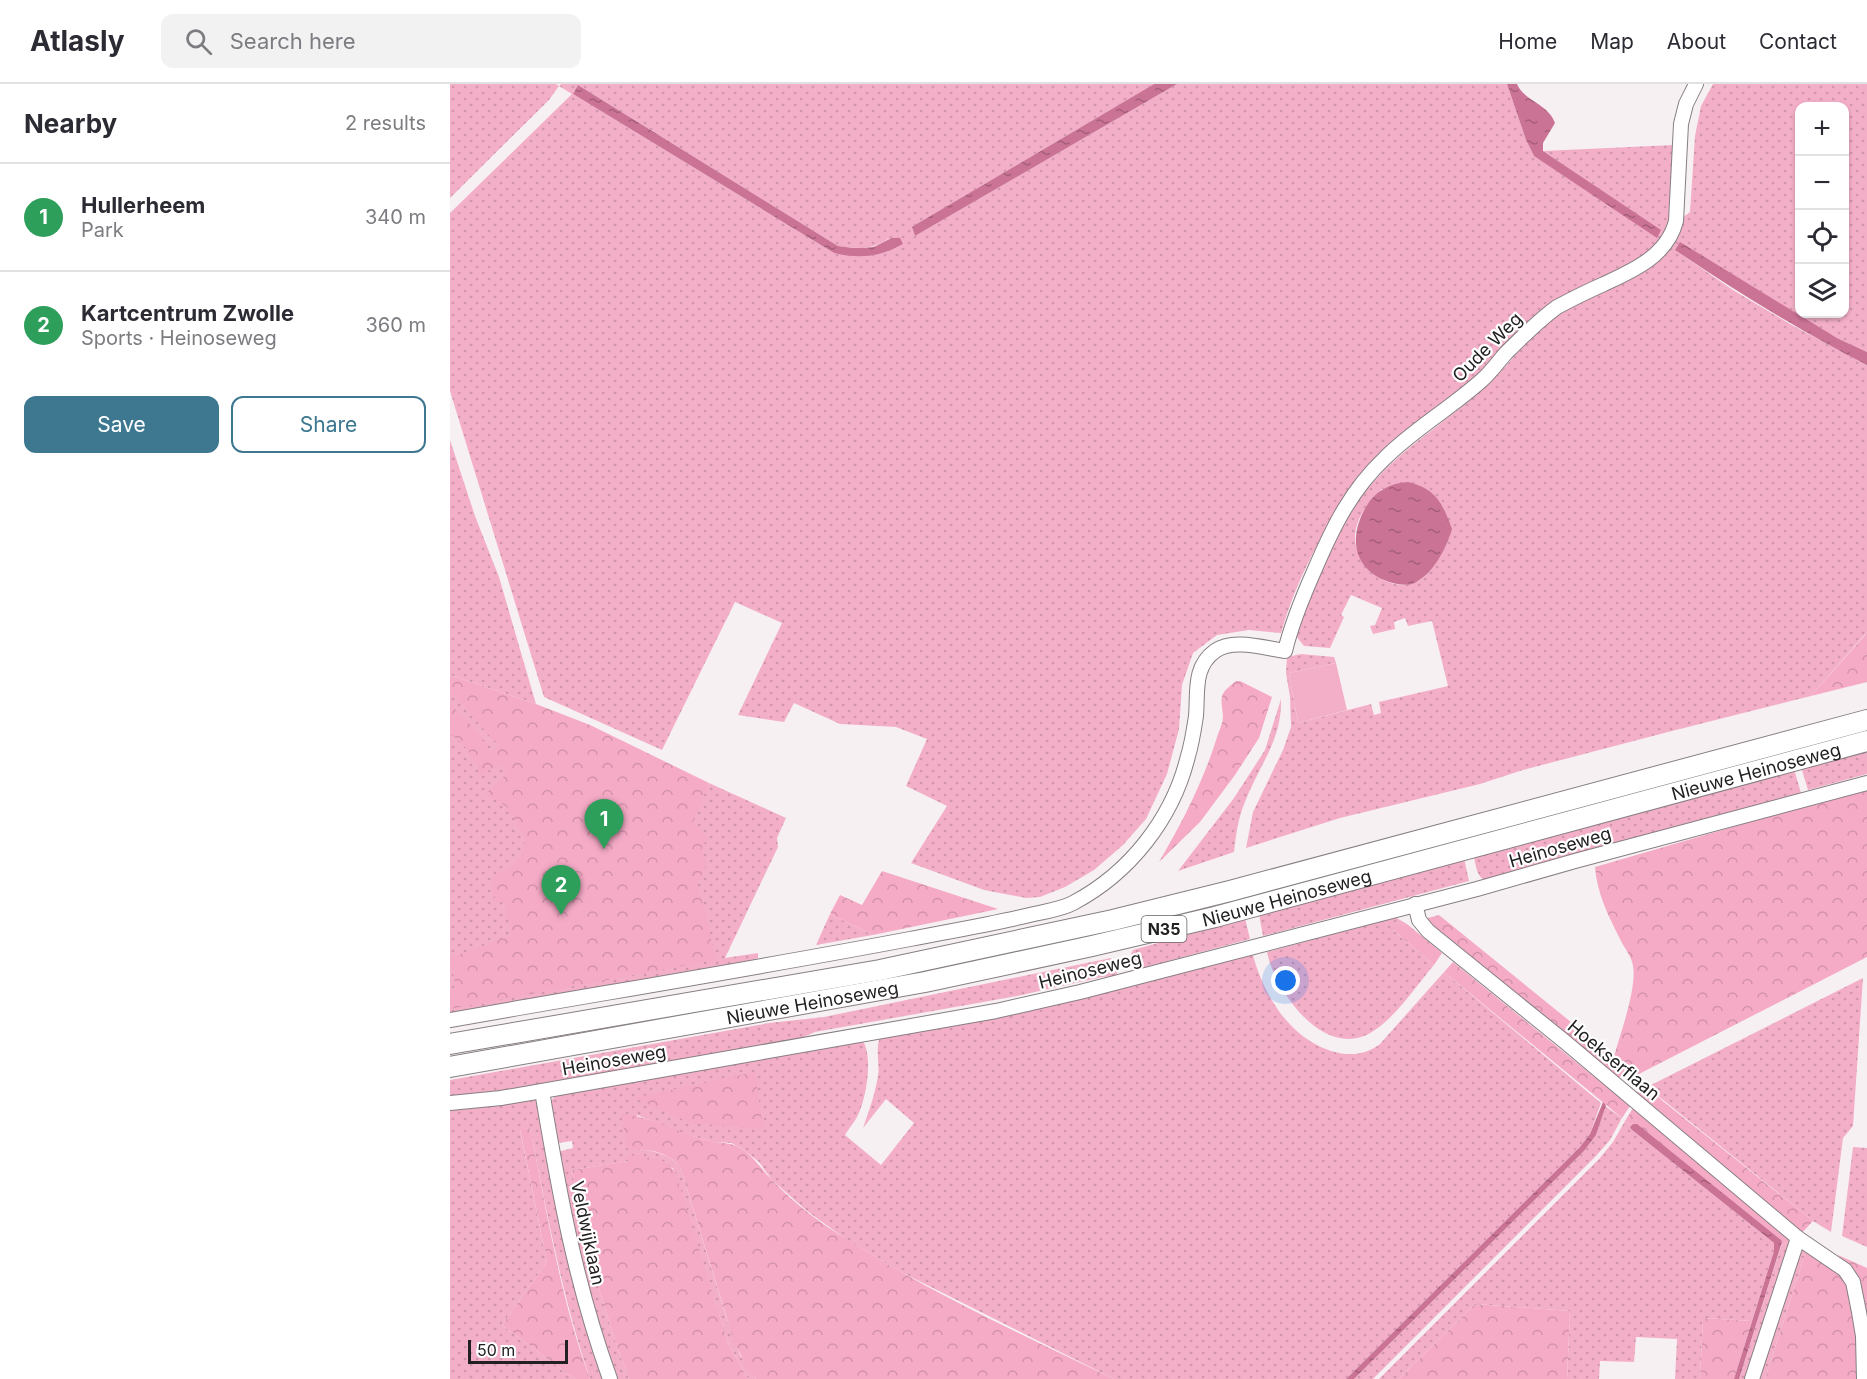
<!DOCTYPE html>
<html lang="en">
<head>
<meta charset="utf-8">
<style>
  body { margin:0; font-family:Inter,sans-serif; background:#f2f2f3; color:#2b2b33 }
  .controls { position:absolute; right:18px; top:18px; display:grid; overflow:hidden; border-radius:12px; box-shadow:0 2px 4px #0004 }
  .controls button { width:54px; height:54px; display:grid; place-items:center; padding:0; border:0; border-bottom:2px solid #e1e1e2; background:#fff; color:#2b2b33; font:30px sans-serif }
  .scale { position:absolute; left:18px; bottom:15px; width:100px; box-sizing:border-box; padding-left:6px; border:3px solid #222021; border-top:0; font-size:16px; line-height:21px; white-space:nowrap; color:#222021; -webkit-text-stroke:4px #fff; paint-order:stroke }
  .you { position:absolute; left:836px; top:897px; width:21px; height:21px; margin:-15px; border:4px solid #fff; border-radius:50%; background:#1a73e8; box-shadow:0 0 0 9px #1a73e833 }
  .badge { display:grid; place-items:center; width:39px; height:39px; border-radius:50%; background:#3d7890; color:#fff; font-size:20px; font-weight:700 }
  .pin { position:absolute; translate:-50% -50px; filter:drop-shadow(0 2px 3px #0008) }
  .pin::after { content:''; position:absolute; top:32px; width:21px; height:18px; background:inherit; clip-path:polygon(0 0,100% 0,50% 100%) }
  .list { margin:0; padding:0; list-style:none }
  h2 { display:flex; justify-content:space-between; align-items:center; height:78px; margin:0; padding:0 24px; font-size:26px }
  h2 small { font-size:20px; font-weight:400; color:#7c7c81 }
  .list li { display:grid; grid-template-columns:39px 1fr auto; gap:18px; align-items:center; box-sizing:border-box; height:108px; padding:0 24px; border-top:2px solid #e1e1e2 }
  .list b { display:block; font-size:22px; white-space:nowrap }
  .list p { margin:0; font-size:20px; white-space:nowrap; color:#7c7c81 }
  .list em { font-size:20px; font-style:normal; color:#7c7c81 }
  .actions { display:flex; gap:12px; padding:18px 24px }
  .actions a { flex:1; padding:14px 0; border:2px solid #3d7890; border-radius:12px; text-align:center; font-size:21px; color:#3d7890 }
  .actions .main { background:#3d7890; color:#fff }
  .icon { flex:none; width:33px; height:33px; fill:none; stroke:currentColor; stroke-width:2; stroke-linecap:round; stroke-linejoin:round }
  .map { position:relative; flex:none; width:1417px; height:1295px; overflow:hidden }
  header { display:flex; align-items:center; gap:36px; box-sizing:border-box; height:84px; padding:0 30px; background:#fff; border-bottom:2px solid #e1e1e2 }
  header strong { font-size:28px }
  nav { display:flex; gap:33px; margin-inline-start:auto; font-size:21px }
  .search { width:420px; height:54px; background:#f2f2f3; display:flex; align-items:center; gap:15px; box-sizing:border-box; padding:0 21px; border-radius:12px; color:#7c7c81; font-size:22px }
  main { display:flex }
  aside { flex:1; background:#fff }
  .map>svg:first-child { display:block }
  .grass { fill:url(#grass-dots); fill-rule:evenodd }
  .forest { fill:url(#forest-crowns) }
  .pitch { fill:#f4afc8 }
  .water { fill:url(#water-ripples) }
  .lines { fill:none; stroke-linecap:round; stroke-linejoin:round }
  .minor-casing { stroke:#867f82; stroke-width:16 }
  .highway-casing { stroke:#867f82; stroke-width:22 }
  .minor { stroke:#fff; stroke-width:14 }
  .highway { stroke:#fff; stroke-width:20 }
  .labels { text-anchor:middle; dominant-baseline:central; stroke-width:4.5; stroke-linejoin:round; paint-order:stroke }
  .shield { fill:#fff; stroke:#646364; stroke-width:1.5 }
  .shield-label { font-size:16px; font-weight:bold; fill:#222021 }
  .street-label { font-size:18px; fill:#222021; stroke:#fff }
</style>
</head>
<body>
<header>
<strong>Atlasly</strong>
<div class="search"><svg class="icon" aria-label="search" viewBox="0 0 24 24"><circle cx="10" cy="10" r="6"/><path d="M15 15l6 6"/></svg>Search here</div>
<nav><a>Home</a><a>Map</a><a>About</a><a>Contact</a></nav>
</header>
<main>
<aside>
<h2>Nearby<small>2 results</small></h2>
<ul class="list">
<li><span class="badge" style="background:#2e9e5b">1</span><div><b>Hullerheem</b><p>Park</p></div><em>340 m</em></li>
<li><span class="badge" style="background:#2e9e5b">2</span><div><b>Kartcentrum Zwolle</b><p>Sports · Heinoseweg</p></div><em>360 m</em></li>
</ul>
<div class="actions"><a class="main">Save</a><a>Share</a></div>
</aside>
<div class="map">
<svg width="1417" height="1295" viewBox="0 0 1417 1295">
  <defs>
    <pattern id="grass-dots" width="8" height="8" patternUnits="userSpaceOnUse" patternTransform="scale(1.5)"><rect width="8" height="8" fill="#f4afc8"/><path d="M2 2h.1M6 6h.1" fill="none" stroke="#d196ac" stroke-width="1.8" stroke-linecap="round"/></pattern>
    <pattern id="forest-crowns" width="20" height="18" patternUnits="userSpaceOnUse" patternTransform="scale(1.5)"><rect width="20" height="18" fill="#f5aac6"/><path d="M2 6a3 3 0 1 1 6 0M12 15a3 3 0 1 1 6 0" fill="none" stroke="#d292aa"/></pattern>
    <pattern id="water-ripples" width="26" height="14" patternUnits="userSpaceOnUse" patternTransform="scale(1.5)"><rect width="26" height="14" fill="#ca7395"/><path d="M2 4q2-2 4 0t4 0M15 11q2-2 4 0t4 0" fill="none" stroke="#a45e79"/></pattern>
  </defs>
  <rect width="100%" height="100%" fill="#f7f0f2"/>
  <g class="grass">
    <path d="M0 0H106L109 2 111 0H704L462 143 465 152 727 0H1057L1076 56 1084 72 1210 146 1093 67 1223 61 1219 134 1215 153 1199 170 1106 219 890 424C864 462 844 504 831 549L799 546 767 551 743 569 732 601 729 645 717 690 696 735 673 761 644 786 615 803 590 813 576 814 534 806 461 779 497 722 456 702 477 655 446 643 390 640 344 619 334 638 288 631 332 539 285 518 212 666 94 613 0 307V129L122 10 109 2 99 16 0 114ZM128 1 388 162C406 165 423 166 438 155L453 160C430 174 410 172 384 169L123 10Z"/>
    <path d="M1263 0H1417V268L1387 254 1225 166 1283 206 1340 240 1417 281V548L1361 612 1218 648 1073 686 1030 700 890 734 796 764 803 728 833 666 841 643 840 613 836 589 837 573 851 570 884 573 886 579 839 589 848 639 921 620 924 631 931 629 929 618 998 602 982 537 958 542 955 534 944 538 945 545 923 550 920 542 925 541 932 524 901 511 891 531 894 533 880 564 854 562 846 552 844 546C868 492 887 435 929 392 962 357 1005 332 1040 298 1064 276 1083 245 1111 228 1141 210 1175 201 1203 179 1216 169 1218 148 1229 136 1232 133 1237 131 1240 128L1245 52 1251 22ZM1350 22H1394V230H1350ZM932 405 992 422C1003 445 1003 451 989 472 985 478 981 486 976 491 949 518 904 485 905 452 906 433 919 418 932 405Z"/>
    <polygon points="0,356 25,432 49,493 86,620 0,591"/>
    <polygon points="0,594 247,724 259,699 336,734 327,754 328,763 275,874 308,869 308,874 304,876 0,930"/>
    <path d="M831 615C832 657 809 681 795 718 788 734 786 751 784 768L728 787 784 714 815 666Z"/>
    <polygon points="1417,666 1417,690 1358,706 1351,683"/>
    <path d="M1344 685 1351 709 1036 797C1026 792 1026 782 1024 773Z"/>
    <polygon points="1014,774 1019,797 813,852 809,830"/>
    <polygon points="380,830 423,851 366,861"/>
    <path d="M945 833 957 840 942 845 984 881C965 903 941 941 914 952 869 970 824 904 817 868Z"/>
    <polygon points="795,834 800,855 692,884 684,878 681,870 683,866"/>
    <path d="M803 871C808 892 822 921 837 937 859 963 901 983 930 960L994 888 1151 1019 1140 1050 1130 1063 896 1295H664L449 1187 397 1156 357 1127 322 1096 309 1078 291 1064 281 1059 264 1058 237 1051 187 1031 188 1065C203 1067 222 1070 231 1085L276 1232 290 1271 306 1295H298L278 1259 223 1084 180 1077 122 1086C135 1158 153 1227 179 1295H164L136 1210 107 1068 123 1064 122 1057 108 1059 106 1057 99 1018 108 1010 412 956C424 971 416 1015 408 1031 405 1038 399 1044 395 1051L431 1081 464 1039 436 1015 413 1044C419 1027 425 1010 428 992 430 979 425 966 430 953L575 927 670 905Z"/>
    <path d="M661 874C666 880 669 885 666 892L652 893 567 912 365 948 347 956 72 1006 0 1014V996L319 939 374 933Z"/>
    <polygon points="1413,894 1403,1042 1393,1054 1381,1148 1363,1137 1197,1003"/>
    <path d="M82 1014 89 1018 156 1295H140C112 1213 97 1129 80 1044L70 1046 97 1178 52 1241 125 1295H0V1025Z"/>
    <polygon points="1155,1022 1172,1034 1160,1056 1146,1072 923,1295 904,1295 1134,1067 1146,1051"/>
    <polygon points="1175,1037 1182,1041 1182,1046 1324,1159 1324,1167 1302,1237 1253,1234 1250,1295 1225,1295 1227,1255 1186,1253 1184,1278 1150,1277 1149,1295 1117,1295 1120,1227 1025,1220 949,1295 929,1295 1149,1075 1163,1058"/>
    <polygon points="1403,1063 1417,1064 1417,1163 1392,1152"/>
    <polygon points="1340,1155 1341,1161 1298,1295 1289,1295 1331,1162"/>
    <polygon points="1351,1163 1356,1167 1315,1295 1307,1295"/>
  </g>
  <g class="forest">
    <polygon points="1417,548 1417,598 1361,612 1415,551"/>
    <path d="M0 591 86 620 140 641 259 699 243 738 257 754 252 765 257 780 247 801 257 833 265 876 0 925V906L6 905 0 874 62 851 54 817 47 820C45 814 42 806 42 800 42 786 53 789 61 783 72 776 74 765 75 753L56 722 35 710 57 690 51 681C43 681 37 690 28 692V682L17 665 0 649V620L24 644 41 668 51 662C33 649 19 624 0 608Z"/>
    <path d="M786 597H790L822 613 809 654 785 691 750 738 709 778C733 737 754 696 768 650 770 645 773 638 773 632 771 612 768 611 786 597Z"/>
    <path d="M1417 704V873L1185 992 1177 986 1167 996 974 835 989 831 1164 973C1170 950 1187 905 1183 882 1182 873 1175 865 1171 857 1159 833 1147 810 1145 783Z"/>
    <polygon points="432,787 548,825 423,851 380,830 390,811 412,821"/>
    <polygon points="957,840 992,869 984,881 941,844"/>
    <polygon points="1003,878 1180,1022 1172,1034 994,888"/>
    <polygon points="305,988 313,1045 241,1039 184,1014"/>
    <polygon points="1197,1003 1214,1018 1363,1137 1351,1150 1265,1075 1185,1009"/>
    <polygon points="1183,1024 1340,1155 1331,1162 1332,1158 1183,1040 1182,1041 1175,1037"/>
    <path d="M171 1030C203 1032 230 1051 261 1057 273 1060 282 1058 292 1065 305 1074 312 1086 323 1097 345 1120 371 1140 398 1156 482 1210 574 1251 664 1295H306L296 1282 284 1257 231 1085C221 1068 196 1064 178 1066Z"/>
    <path d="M80 1044C97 1128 110 1214 140 1295H125L52 1241 97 1178 70 1045Z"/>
    <path d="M188 1071 213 1077 225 1087 278 1259 298 1295H179C153 1227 135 1158 122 1086L179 1077V1072Z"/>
    <path d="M1356 1167C1365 1173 1376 1177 1384 1184 1409 1204 1409 1265 1409 1295H1315Z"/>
    <polygon points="1388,1171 1417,1184 1417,1255 1404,1194"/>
    <polygon points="1025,1220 1120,1227 1117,1295 949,1295"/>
    <polygon points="1253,1234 1302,1237 1284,1295 1250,1295"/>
  </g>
  <polygon class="pitch" points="886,579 897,626 848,639 839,589"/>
  <g class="water">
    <polygon points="704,0 727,0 465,152 462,143 465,141"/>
    <path d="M1057 0H1067C1074 17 1099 20 1105 39L1093 59V67L1211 146 1207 154 1084 72 1076 56Z"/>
    <path d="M128 1 388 162C400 164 411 165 423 163 432 160 440 152 450 154L453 160C431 173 409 175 384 169L123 10Z"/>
    <path d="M1230 158 1387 254 1417 268V281C1350 247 1287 208 1225 166Z"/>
    <path d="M958 398C986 405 992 418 1002 445 997 463 982 493 962 500 955 502 946 500 939 498 903 486 898 453 916 423 925 407 940 399 958 398Z"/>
    <polygon points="1153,1018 1156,1021 1146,1051 1134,1067 904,1295 896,1295 1130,1063 1140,1050"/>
    <polygon points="1183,1040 1187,1040 1331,1156 1332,1158 1289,1295 1284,1295 1324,1167 1324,1159 1182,1046 1180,1043"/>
  </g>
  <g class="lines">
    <g class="minor-casing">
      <g id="minor">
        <polyline points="965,820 969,836 978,847 1114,957 1348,1154 1395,1186 1403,1198 1409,1228 1413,1252 1414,1295"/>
        <path d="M0 936C153 909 307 884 460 855 501 847 543 840 584 830 597 827 612 825 623 819 680 789 723 734 738 672 742 659 744 645 746 632 748 608 743 583 765 567 783 554 814 564 835 567 842 538 853 512 865 485 883 443 901 406 935 374 964 345 1001 324 1032 296 1041 288 1048 278 1056 269 1072 253 1089 236 1107 223 1122 215 1138 207 1154 200 1184 186 1217 172 1226 137L1231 40 1236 20 1246 0"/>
        <path d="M92 1007C109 1108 125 1198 160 1295"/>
        <polyline points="0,1019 51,1014 92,1007 546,927 630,908 1027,805 1125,777 1417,699"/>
        <polyline points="1302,1295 1348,1154"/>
      </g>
    </g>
    <g class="highway-casing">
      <g id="highway">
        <polyline points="0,960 430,886 663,836 780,807 1417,636"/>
        <path id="s1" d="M0 983 475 898 642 862 765 833 1417 657"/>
      </g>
    </g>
    <use href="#minor" class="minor"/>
    <use href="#highway" class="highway"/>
  </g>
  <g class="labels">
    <rect class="shield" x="691.5" y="832" width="45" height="26" rx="4.5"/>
    <g class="shield-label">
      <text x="714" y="845">N35</text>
    </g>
    <g class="street-label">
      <text transform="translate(1037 263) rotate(-45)">Oude Weg</text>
      <text stroke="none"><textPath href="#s1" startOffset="1340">Nieuwe Heinoseweg</textPath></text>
      <text transform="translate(1110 763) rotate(-16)">Heinoseweg</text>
      <text stroke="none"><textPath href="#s1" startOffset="854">Nieuwe Heinoseweg</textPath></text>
      <text transform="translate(640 886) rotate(-14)">Heinoseweg</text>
      <text stroke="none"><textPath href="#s1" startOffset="368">Nieuwe Heinoseweg</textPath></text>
      <text transform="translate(164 976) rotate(-10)">Heinoseweg</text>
      <text transform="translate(1164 976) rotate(40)">Hoekserflaan</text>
      <text transform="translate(138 1149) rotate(78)">Veldwijklaan</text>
    </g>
  </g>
</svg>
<div class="controls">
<button>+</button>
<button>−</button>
<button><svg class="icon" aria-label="locate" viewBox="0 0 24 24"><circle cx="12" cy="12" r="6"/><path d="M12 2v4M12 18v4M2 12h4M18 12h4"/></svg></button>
<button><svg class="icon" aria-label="layers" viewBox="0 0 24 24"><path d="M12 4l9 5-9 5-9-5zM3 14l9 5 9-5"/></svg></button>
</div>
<div class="scale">50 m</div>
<div class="you"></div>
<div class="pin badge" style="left:154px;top:765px;background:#2e9e5b">1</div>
<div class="pin badge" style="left:111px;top:831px;background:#2e9e5b">2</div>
</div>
</main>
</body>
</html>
